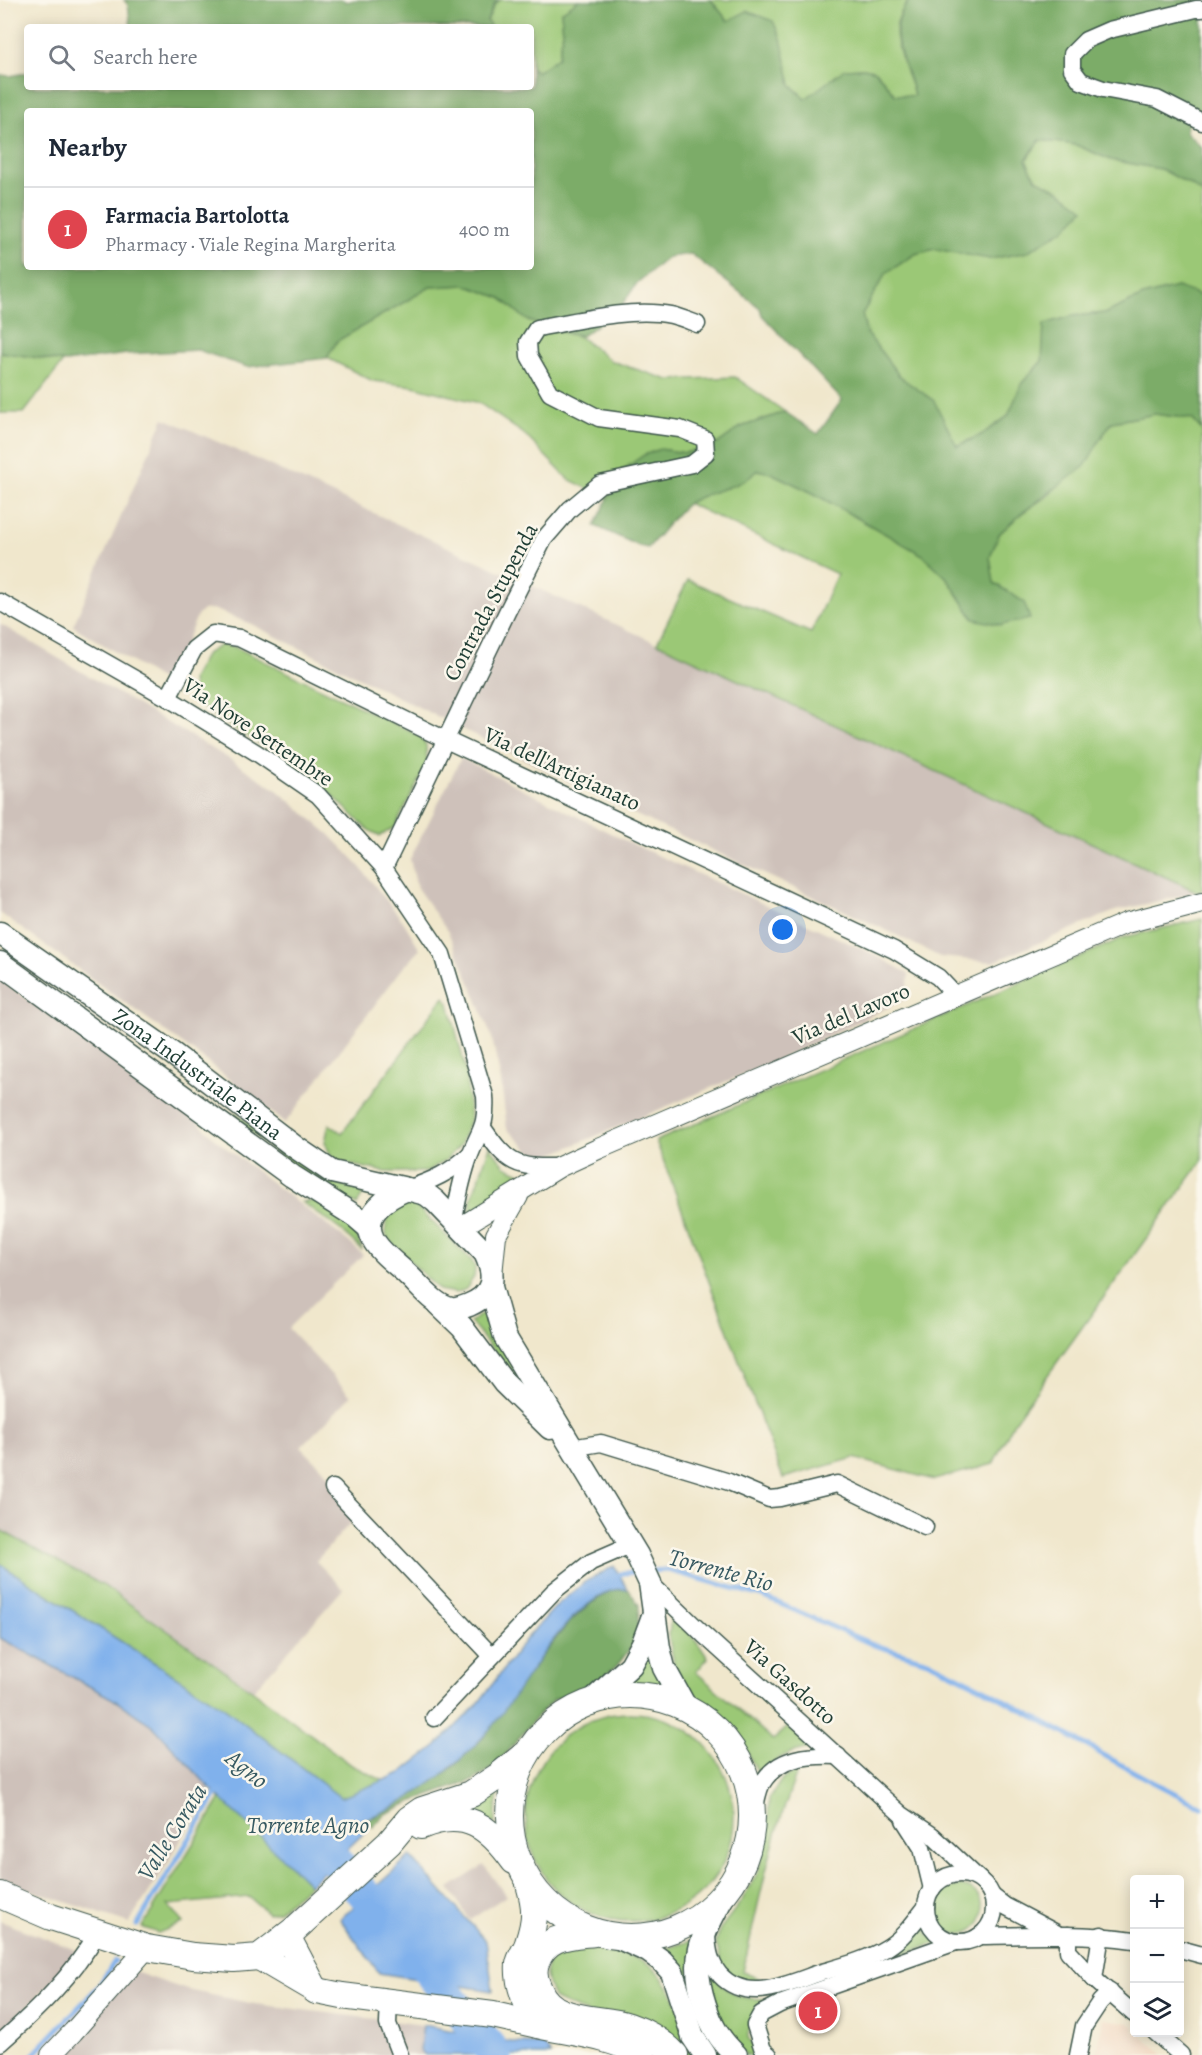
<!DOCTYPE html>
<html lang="en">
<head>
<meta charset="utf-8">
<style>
  body { margin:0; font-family:Alegreya,serif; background:#f2f2f3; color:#1f2937 }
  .controls { position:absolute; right:18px; bottom:18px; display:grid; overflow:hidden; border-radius:6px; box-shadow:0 3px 15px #0003 }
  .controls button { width:54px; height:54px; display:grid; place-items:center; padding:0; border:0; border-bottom:2px solid #e0e1e3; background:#fff; color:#1f2937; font:30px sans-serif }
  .you { position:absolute; left:783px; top:930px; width:21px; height:21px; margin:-15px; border:4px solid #fff; border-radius:50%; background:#1a73e8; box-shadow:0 0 0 9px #1a73e833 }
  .badge { display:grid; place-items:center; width:39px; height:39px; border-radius:50%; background:#1f6fb2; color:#fff; font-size:20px; font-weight:700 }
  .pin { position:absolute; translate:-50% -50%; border:3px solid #fff; box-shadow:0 2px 6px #0006 }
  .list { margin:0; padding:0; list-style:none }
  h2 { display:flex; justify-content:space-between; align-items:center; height:78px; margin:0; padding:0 24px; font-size:26px }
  h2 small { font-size:20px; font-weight:400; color:#747a83 }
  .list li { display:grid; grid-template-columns:39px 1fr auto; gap:18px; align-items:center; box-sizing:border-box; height:84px; padding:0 24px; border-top:2px solid #e0e1e3 }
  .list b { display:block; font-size:22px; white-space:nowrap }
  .list p { margin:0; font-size:20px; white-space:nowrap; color:#747a83 }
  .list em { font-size:20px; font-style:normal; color:#747a83 }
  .icon { flex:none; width:33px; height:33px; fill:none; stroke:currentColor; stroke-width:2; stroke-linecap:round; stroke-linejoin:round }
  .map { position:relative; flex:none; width:1202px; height:2055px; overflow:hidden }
  .search { position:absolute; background:#fff; box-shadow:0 3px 15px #0003; left:24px; top:24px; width:510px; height:66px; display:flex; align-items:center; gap:15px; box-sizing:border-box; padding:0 21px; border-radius:6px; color:#747a83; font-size:22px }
  .panel { position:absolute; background:#fff; box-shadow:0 3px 15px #0003; left:24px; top:108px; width:510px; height:162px; border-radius:6px }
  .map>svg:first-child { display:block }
  .built { fill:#f1d5bd }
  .industrial { fill:#cec1ba }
  .green { fill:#9bc876; stroke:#5d8255; stroke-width:1.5 }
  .forest { fill:#7cac67; stroke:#4e744e; stroke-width:1.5; fill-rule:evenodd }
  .water { fill:#80b1ec; stroke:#507790; stroke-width:1.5 }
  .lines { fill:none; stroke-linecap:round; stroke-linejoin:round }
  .stream { stroke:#80b1ec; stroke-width:5 }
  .river { stroke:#80b1ec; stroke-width:33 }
  .minor-casing { stroke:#3e564b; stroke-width:19 }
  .tertiary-casing { stroke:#3e564b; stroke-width:22 }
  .secondary-casing { stroke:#3e564b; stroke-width:25 }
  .primary-casing { stroke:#3e564b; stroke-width:28 }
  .minor { stroke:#fff; stroke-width:16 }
  .tertiary { stroke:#fff; stroke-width:20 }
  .secondary { stroke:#fff; stroke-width:22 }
  .primary { stroke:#fff; stroke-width:26 }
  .labels { text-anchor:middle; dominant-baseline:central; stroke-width:5; stroke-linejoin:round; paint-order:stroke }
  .street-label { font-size:22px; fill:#1f3d34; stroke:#fbf7ec }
  .water-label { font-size:24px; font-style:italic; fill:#375a62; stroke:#fbf7ec }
</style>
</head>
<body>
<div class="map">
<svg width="1202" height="2055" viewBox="0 0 1202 2055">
  <rect width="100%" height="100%" fill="#fbf7ec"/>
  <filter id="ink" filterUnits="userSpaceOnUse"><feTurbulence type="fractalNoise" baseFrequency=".0167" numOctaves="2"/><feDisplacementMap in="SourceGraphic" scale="12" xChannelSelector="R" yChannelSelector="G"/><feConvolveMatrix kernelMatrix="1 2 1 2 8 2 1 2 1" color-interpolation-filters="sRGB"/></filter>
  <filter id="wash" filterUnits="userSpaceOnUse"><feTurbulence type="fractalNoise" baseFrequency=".008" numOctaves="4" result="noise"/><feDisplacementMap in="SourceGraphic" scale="24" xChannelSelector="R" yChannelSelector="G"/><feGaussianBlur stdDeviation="1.35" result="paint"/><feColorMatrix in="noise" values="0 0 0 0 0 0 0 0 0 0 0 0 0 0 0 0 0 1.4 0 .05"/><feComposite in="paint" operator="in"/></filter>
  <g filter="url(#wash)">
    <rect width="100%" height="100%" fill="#f0e7cc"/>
    <polygon class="built" points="1104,2019 1129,2023 1134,2028 1134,2032 1139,2033 1164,2055 1096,2055"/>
    <g class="industrial">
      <polygon points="164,418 256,459 1198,892 1115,911 993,962 940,957 886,930 636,815 251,624 213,609 203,610 197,616 168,684 73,626"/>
      <polygon points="0,624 228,758 277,790 330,835 355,861 403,921 420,949 402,969 285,1123 201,1057 0,913"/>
      <polygon points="461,758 624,840 873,954 909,974 906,999 768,1064 620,1126 543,1158 531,1152 507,1129 501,1081 492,1038 473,989 448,932 417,888 410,859"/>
      <polygon points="0,980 192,1115 216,1140 349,1242 363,1255 288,1328 351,1396 301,1447 363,1509 316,1561 343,1589 253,1691 104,1586 0,1530"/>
      <polygon points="0,1638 111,1698 153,1726 210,1788 168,1863 129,1923 0,1880"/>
      <polygon points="484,1865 506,1896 470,1920 449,1888"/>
      <polygon points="0,1921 81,1952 0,2034"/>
      <polygon points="117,1966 187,1990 255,2004 423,2025 420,2050 425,2055 40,2055 106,1983"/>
    </g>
    <g class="green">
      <polygon points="500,0 579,0 561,12 563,32 558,57 537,72 531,67 531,27 491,27 487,21 495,4"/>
      <path d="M711 0H909C903 9 896 19 896 31 896 49 909 79 915 96L895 95 876 71 864 68 846 69 806 99 791 85 785 65 728 21Z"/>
      <polygon points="1040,140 1076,145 1111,160 1161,169 1191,185 1202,193 1202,296 1177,287 1143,296 1106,313 1072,316 1042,361 1022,383 1008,416 981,435 956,446 934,401 900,377 866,332 862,314 886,273 915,254 935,249 990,259 1027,252 1060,191 1036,179 1026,160"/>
      <polygon points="465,285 501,298 527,320 547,328 580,337 611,361 669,380 735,377 785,412 741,427 717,444 685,453 660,449 621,471 609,499 568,479 524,434 479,403 413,386 373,381 327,358 337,341 430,287"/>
      <polygon points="0,352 63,362 24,413 0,413"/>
      <polygon points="1155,414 1192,419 1202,430 1202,891 1198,892 657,643 688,580 811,633 837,574 687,503 714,490 727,488 758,470 771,473 813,493 923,555 947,578 974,619 1023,602 994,583 990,557 999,534 1022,513 1049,495 1101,438 1112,422"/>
      <polygon points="221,645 235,647 420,736 426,745 427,764 395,827 380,836 367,829 332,795 297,767 207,711 194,698 192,679 206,654"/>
      <polygon points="1202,919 1202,1161 1014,1422 993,1464 934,1480 854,1458 783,1478 656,1141 1125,937"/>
      <polygon points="444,997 449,1003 466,1071 470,1119 461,1144 446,1160 426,1172 386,1172 338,1162 330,1154 325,1142 329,1124 342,1133"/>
      <polygon points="235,1113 324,1180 364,1192 357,1205 295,1169 232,1116"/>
      <polygon points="490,1146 505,1166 522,1174 478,1213 470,1211 471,1200"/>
      <polygon points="317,1201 355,1230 362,1250 342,1231 302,1202"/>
      <path d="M401 1204H414L472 1261 475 1268 474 1277 466 1289 457 1293 439 1290 387 1238C383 1223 388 1213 401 1204Z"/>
      <polygon points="488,1310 526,1390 470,1322"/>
      <polygon points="0,1530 104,1586 253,1691 353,1766 384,1781 341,1798 222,1706 0,1564"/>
      <path d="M671 1613 693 1636 708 1658 696 1672 773 1740 788 1727 813 1748C788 1751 777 1758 759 1774L736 1732 688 1691 675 1669 669 1638Z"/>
      <polygon points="653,1647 662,1684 632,1683"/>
      <circle cx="630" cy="1817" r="104"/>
      <path d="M798 1770C772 1835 758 1903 743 1972L759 1979 757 1982 747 1983 733 1979 723 1968 716 1943 720 1929 742 1900 758 1872 767 1836 769 1799 782 1779Z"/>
      <polygon points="498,1791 495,1824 459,1811"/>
      <polygon points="221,1798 310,1885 278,1911 268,1913 249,1897 168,1905 183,1923 158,1933 142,1927"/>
      <circle cx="959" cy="1910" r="24"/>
      <polygon points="925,1924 928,1934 942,1941 890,1958"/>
      <polygon points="697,1939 723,2055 714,2055 661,1950"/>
      <path d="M563 1948C586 1949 633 1951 650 1965 674 1984 687 2028 699 2055H683L553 1998C544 1973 540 1966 563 1948Z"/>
      <path d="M706 1962C729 1997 733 1999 776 1999L749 2024 748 2037 758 2055H745L718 2022Z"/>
    </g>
    <g class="forest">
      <polygon points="124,0 343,0 347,2 354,0 500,0 494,4 487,21 491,27 131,27 128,5"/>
      <path d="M579 0H711L728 21 747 11 773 21 781 38 791 85 805 99 845 69 864 68 876 71 895 95 914 96C907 60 883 36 909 0H1202V117L1188 119 1186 132 1202 148V193L1191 185 1161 169 1111 160 1076 145 1040 140 1026 160 1036 179 1060 191 1084 209 1065 229 1027 252 990 259 935 249 915 254 886 273 862 314 866 332 900 377 934 401 957 446 981 435 1008 416 1022 383 1042 361 1044 324 1072 316 1106 313 1143 296 1177 287 1202 296V430L1192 419 1155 414 1112 422 1101 438 1085 466 1022 513 999 534 990 557 994 583 1024 602 1030 619 1001 625 974 619 947 578 923 555 813 493 771 473 758 470C740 489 712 489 690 502 678 509 659 536 648 548L639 546 595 526 621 471 644 455 660 449 685 453 717 444 741 427 785 412 818 434 842 400 762 315 760 308 691 254 668 257 637 283 622 305 582 336 547 328 527 320 501 298 465 285 430 287 337 341 327 358 247 367 198 350 127 354 66 362 0 352V75L10 76 27 73V87H531V67L537 72 558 57 563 32 561 12ZM27 111H531V267H27Z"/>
      <polygon points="628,1589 639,1605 637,1640 616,1667 588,1687 554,1700 538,1715 497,1765 474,1780 411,1802 385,1814 373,1827 365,1822 407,1798 452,1768 483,1738 542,1656 566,1626 590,1604 612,1590"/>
    </g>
    <g class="water">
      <path d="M0 1564 222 1706 341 1798 401 1773 437 1745 477 1705 526 1639 557 1605 585 1582 614 1566 628 1589C622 1589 615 1589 610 1591 551 1619 524 1694 481 1739 453 1770 397 1813 355 1821L366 1831 310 1885 210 1788 153 1726 111 1698 0 1638Z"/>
      <polygon points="410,1856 486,1941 493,1991 379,1973 340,1919"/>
      <polygon points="423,2025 517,2043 543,2044 551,2055 425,2055 420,2050"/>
    </g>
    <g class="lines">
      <g class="stream">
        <polyline points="650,1571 668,1570 762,1596 874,1645 928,1661 986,1690 1147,1779 1202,1807"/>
        <polyline points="615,1577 623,1573 638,1572"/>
        <polyline points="137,1925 220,1788"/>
        <polyline points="33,2055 98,1987 115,1961"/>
      </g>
      <polyline class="river" points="305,1826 398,1933 496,2055"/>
    </g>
  </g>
  <g filter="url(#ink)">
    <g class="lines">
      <g class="minor-casing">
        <g id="minor">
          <polyline points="1202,9 1196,9 1109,30 1086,40 1072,54 1072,69 1081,81 1103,89 1157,99 1202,122"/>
          <path d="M0 602 168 698 257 753 318 795 384 868 442 954 485 1096C487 1127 480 1129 470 1155 462 1176 458 1197 454 1219"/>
          <polyline points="168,698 194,649 213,634 239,638 446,740 894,950 938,977 955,995"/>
          <path d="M384 868 507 612 544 539 570 509 600 484 692 464 706 453 705 439 680 429 599 418 550 393 529 356 528 342 537 328C576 321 632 307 671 315 680 317 689 321 697 324"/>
          <path d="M483 1128C508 1164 515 1168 559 1167"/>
          <path d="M407 1189C431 1181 452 1172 470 1154"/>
          <polyline points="571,1448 601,1443 729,1482 769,1499 780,1498 837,1484 925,1527"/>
          <polyline points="333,1488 492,1656"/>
          <polyline points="650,1583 704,1635 901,1814 932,1835 981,1881"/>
          <polyline points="434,1718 554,1591 591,1562 630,1545"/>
          <path d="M753 1817C755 1807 757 1794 761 1785 777 1756 809 1755 838 1756"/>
          <polyline points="904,1820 922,1848 932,1889"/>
          <circle cx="960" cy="1908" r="34"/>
          <polyline points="992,1896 1005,1906 1056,1933"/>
          <polyline points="1068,1935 1068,1951 1094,1979 1134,2014"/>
          <path d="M707 1936C708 1951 710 1963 720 1975 747 2004 788 1984 819 1973 843 1966 867 1960 888 1947 904 1937 915 1921 926 1907"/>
          <path d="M979 1936C1031 1935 1083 1933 1134 1940"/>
          <polyline points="1180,1949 1202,1955"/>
          <polyline points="1094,1979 1101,1935"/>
          <polyline points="389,2001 388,2024 400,2055"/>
          <polyline points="1155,2032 1181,2055"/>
          <path d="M0 2043C37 2010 73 1976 98 1932"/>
          <polyline points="769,2055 763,2050 755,2025 761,2014 780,2004 956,1942"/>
          <polyline points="1078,2055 1084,2026 1100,2002 1110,1992"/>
        </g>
      </g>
      <g class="tertiary-casing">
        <g id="tertiary">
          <polyline points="461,1227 559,1167 598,1149 1126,923 1202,903"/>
          <polyline points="492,1275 496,1235 518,1196"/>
          <polyline points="51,2055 73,2032 147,1948"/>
        </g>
      </g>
      <g class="secondary-casing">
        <g id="secondary">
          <path id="s1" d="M0 933 173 1054 295 1147 332 1172 407 1189"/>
          <polyline points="0,963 292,1176 355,1216 369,1228"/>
          <path d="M407 1189 426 1194 435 1201 485 1253C496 1276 495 1294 469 1305 464 1307 457 1310 451 1309 434 1305 421 1287 408 1275 397 1264 380 1253 373 1239 360 1214 388 1197 407 1189Z"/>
          <polyline points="491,1287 505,1337 637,1555 650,1583 659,1648 664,1668 686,1708"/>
          <polyline points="438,1304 462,1327 504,1383 550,1428"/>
          <polyline points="593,1700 631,1665 643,1643 653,1616"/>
          <path d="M724 1895C702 1936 689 1958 705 2005 712 2027 719 2039 736 2055"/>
          <polyline points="617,1937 648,1951 662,1961 672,1972 693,2037 705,2055"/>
        </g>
      </g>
      <g class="primary-casing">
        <g id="primary">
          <circle cx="631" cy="1816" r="121"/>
          <path d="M421 1826C465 1808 489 1826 514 1861"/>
          <path d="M529 1884C536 1908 536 1919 528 1943 526 1950 520 1957 519 1964 517 1987 528 2006 538 2025 572 2033 613 2036 642 2055"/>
          <polyline points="0,1895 51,1917 147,1948 193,1956 234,1959 259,1957 294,1930 389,1843 409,1819 422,1810 471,1794 497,1777 523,1756"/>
          <path d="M594 1933C569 1936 546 1935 536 1963 533 1972 535 1981 539 1989 552 2024 600 2016 629 2026 647 2032 662 2041 675 2055"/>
          <polyline points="287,1936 316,1991"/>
          <polyline points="259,1957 317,1991 342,1996 493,2015 538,2025"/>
        </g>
      </g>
      <use href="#minor" class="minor"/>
      <use href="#tertiary" class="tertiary"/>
      <use href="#secondary" class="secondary"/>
      <use href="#primary" class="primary"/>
    </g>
  </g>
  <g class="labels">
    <g class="street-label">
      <text transform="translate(491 602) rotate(-62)">Contrada Stupenda</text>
      <text transform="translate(258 732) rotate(34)">Via Nove Settembre</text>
      <text transform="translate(562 769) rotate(25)">Via dell'Artigianato</text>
      <text transform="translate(851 1014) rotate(-23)">Via del Lavoro</text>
      <text stroke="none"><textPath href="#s1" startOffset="243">Zona Industriale Piana</textPath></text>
      <text transform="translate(790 1682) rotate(42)">Via Gasdotto</text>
    </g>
    <g class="water-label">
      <text transform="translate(721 1570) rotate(15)">Torrente Rio</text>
      <text transform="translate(247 1769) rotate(39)">Agno</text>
      <text x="308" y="1825">Torrente Agno</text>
      <text transform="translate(172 1832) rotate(-58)">Valle Corata</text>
    </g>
  </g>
</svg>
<div class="controls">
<button>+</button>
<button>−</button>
<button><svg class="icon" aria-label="layers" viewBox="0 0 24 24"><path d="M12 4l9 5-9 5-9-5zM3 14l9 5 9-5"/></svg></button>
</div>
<div class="you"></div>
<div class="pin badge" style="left:818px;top:2011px;background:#e0444e">1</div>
<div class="search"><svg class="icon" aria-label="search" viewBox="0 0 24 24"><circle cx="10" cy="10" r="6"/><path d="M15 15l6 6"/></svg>Search here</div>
<section class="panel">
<h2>Nearby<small></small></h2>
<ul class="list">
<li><span class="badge" style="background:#e0444e">1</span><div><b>Farmacia Bartolotta</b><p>Pharmacy · Viale Regina Margherita</p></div><em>400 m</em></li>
</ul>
</section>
</div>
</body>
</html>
